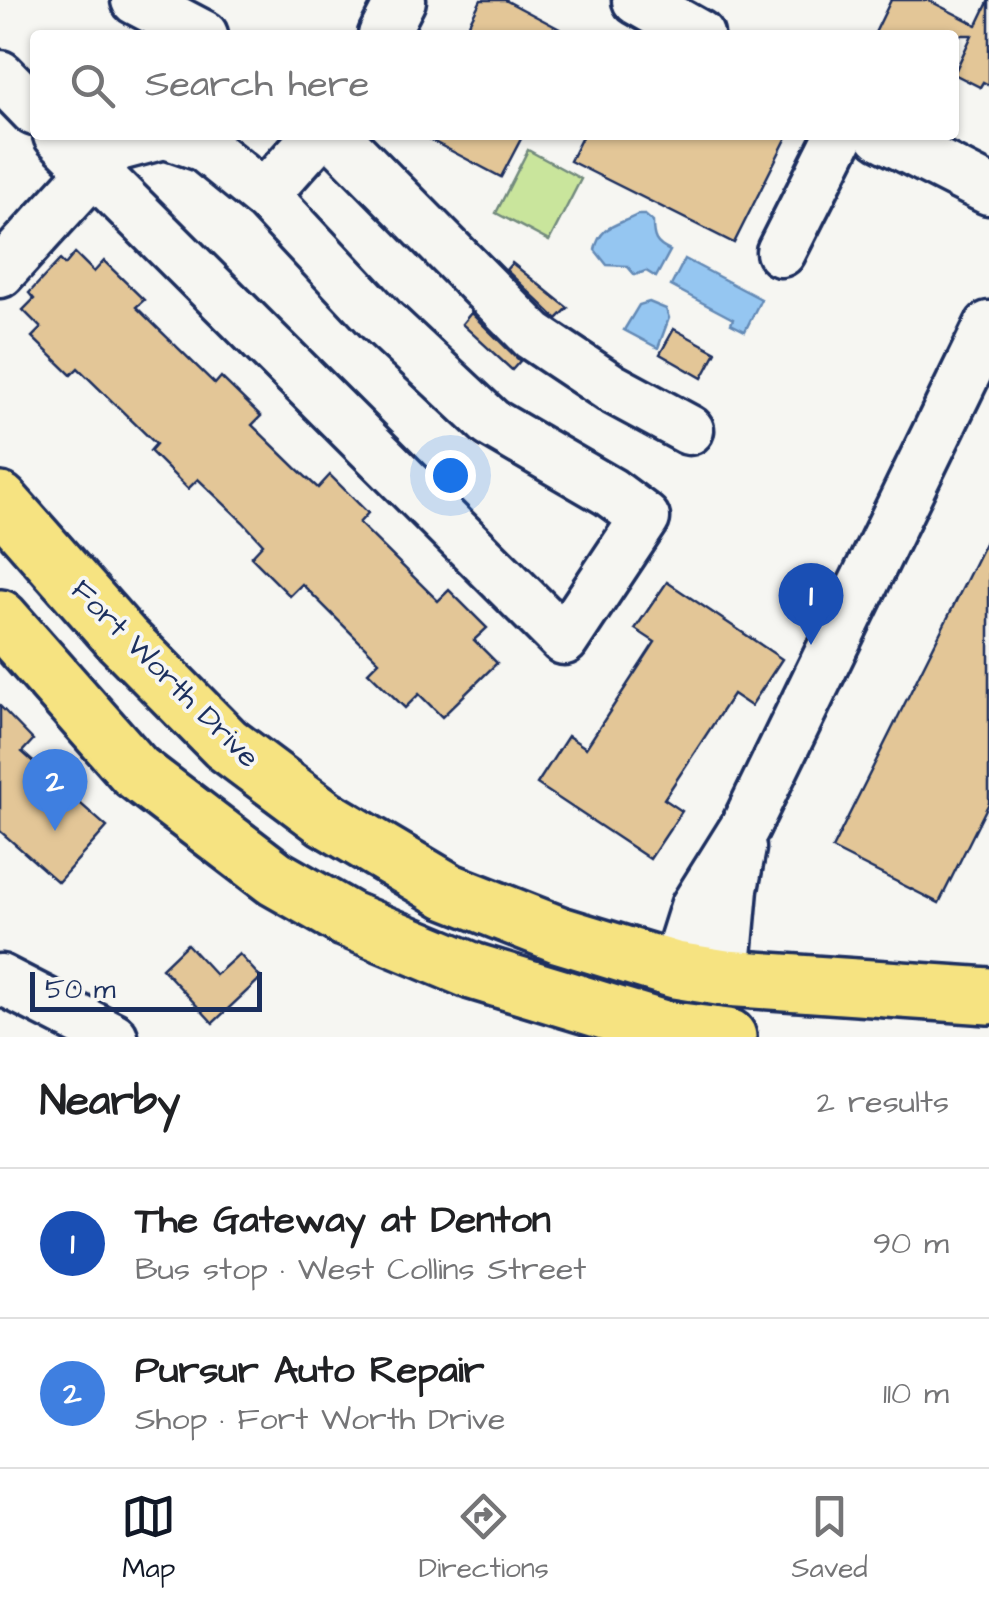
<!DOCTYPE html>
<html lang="en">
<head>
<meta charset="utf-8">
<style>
  body { margin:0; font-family:"Architects Daughter",sans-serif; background:#f6f6f6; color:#202124 }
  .scale { position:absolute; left:30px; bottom:25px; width:232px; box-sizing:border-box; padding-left:10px; border:5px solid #1b2f5e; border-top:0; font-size:28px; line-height:35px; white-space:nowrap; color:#1b2f5e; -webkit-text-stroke:8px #f6f6f2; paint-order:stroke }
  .you { position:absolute; left:450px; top:475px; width:35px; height:35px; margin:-25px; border:8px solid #fff; border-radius:50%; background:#1a73e8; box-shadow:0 0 0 15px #1a73e833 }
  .badge { display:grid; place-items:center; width:65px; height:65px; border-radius:50%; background:#111827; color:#fff; font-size:32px; font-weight:700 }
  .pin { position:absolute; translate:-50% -82px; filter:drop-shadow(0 2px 5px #0008) }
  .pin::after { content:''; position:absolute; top:52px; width:35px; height:30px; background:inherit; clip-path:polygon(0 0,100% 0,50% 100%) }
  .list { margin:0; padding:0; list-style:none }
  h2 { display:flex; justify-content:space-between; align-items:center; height:130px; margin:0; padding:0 40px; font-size:42px }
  h2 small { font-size:32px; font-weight:400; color:#757577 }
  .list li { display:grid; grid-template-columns:65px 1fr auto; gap:30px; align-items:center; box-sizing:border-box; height:150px; padding:0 40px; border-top:2px solid #e0e0e0 }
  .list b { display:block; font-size:38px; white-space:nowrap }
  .list p { margin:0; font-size:32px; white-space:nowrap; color:#757577 }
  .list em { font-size:32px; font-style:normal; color:#757577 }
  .icon { flex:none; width:55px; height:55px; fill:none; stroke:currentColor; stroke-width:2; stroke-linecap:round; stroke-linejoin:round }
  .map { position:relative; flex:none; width:989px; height:1037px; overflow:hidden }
  .search { position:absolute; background:#fff; box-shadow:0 2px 8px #0004; left:30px; right:30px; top:30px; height:110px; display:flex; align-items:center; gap:25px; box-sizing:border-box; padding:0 35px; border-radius:10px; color:#757577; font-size:38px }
  .sheet { height:430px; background:#fff }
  nav { display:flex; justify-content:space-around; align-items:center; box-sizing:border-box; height:140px; border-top:2px solid #e0e0e0; background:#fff; font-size:28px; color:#757577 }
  nav a { display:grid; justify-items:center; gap:5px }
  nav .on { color:#111827 }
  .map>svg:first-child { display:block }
  .green { fill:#c9e59c; stroke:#728a7d; stroke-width:2.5 }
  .water { fill:#95c6f1; stroke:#648ab6; stroke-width:2.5 }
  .building { fill:#e3c697; stroke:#1b2f5e; stroke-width:2.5 }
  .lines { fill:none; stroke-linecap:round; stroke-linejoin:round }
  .minor-casing { stroke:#1b2f5e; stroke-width:55 }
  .major-casing { stroke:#1b2f5e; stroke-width:62 }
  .minor { stroke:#f6f6f2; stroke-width:48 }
  .major { stroke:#f6e381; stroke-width:55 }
  .labels { text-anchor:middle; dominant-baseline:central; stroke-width:8; stroke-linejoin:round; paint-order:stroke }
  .street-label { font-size:30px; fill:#1b2f5e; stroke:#f6f6f2 }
</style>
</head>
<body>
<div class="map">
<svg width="989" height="1037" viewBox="0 0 989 1037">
  <rect width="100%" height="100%" fill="#f6f6f2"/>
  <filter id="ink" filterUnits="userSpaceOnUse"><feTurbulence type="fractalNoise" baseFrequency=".01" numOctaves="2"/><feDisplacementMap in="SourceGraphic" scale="20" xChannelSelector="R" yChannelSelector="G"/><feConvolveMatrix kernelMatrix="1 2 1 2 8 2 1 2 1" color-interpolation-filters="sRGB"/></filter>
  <g filter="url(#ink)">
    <polygon class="green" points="528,150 581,179 549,241 496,213"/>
    <g class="water">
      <path d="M637 215H645L653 222C653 238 655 244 670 251L656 277 646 271 635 275 627 266 607 265 595 250C600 225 617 226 637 215Z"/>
      <polygon points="685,259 761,299 745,331 731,324 733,319 671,286"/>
      <polygon points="649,302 666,309 669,318 658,348 624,330 639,305"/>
    </g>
    <g class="building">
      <polygon points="481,0 505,0 571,35 463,35"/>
      <polygon points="891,0 928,0 977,25 989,0 989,85 983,82 980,87 954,74 972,35 874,35"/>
      <polygon points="421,135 523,135 501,177"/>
      <polygon points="583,135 788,135 734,243 570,161"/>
      <polygon points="75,253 94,272 104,261 144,300 136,307 215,384 221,377 261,416 252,425 296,468 318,488 330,475 368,513 359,523 438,601 449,590 487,628 474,640 497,663 442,717 419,694 405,708 368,672 379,661 302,584 290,596 251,557 263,544 243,522 198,479 188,489 150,451 156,444 78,368 71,375 32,337 41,328 23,310 34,299 29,293 60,260 65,265"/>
      <polygon points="512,263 568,308 557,319 506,270"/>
      <polygon points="471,313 520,361 512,370 462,324"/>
      <polygon points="674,329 716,352 702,378 660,354"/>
      <polygon points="989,535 989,803 939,903 832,849"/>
      <polygon points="667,582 782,659 751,706 733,694 664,799 682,811 650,859 537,784 568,736 586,748 655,642 635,629"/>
      <polygon points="0,706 33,740 22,752 107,827 58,882 0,831"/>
      <polygon points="187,944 216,975 239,954 261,978 213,1023 162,968"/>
    </g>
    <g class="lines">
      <g class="minor-casing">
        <g id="minor">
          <polyline points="136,0 203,35"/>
          <polyline points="637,0 699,35"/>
          <polyline points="383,35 401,0"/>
          <polyline points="0,75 35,111"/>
          <polyline points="58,135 564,640 645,518 610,492 491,423 381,320 268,199 204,147 169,135"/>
          <polyline points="334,135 533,336 611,388 689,430"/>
          <polyline points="881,135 989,190"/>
          <polyline points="264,195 318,135"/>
          <polyline points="781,252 840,135"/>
          <polyline points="0,273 115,147 160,135"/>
          <polyline points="675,970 695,907 745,827 989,326"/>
          <polyline points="725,978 733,889 741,848"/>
          <polyline points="0,979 113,1037"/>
        </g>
      </g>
      <g class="major-casing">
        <g id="major">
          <polyline points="0,501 122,639 226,744 325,818 448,891 560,935 675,970 725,978 989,996"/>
          <polyline points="0,618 135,771 275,878 347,919 472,971 664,1029 728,1037"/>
        </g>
      </g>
      <use href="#minor" class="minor"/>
      <use href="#major" class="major"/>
    </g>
  </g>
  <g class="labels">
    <g class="street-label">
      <text transform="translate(165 674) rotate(45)">Fort Worth Drive</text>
    </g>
  </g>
</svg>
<div class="scale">50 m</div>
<div class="you"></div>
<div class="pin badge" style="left:811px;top:645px;background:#1a4fb4">1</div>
<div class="pin badge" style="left:55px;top:831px;background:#3f7fe0">2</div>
<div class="search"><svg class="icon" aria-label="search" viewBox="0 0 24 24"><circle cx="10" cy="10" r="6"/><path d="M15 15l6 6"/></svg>Search here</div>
</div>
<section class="sheet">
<h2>Nearby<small>2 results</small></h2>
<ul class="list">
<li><span class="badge" style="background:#1a4fb4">1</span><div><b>The Gateway at Denton</b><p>Bus stop · West Collins Street</p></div><em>90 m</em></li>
<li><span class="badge" style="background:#3f7fe0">2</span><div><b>Pursur Auto Repair</b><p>Shop · Fort Worth Drive</p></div><em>110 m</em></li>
</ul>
</section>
<nav>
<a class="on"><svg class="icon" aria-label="map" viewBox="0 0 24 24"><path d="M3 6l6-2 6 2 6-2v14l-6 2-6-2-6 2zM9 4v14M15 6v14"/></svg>Map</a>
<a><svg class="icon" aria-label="directions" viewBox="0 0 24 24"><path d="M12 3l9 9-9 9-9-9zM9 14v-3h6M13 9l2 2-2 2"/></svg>Directions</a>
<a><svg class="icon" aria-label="saved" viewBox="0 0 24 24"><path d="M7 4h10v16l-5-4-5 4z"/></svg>Saved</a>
</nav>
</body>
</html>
